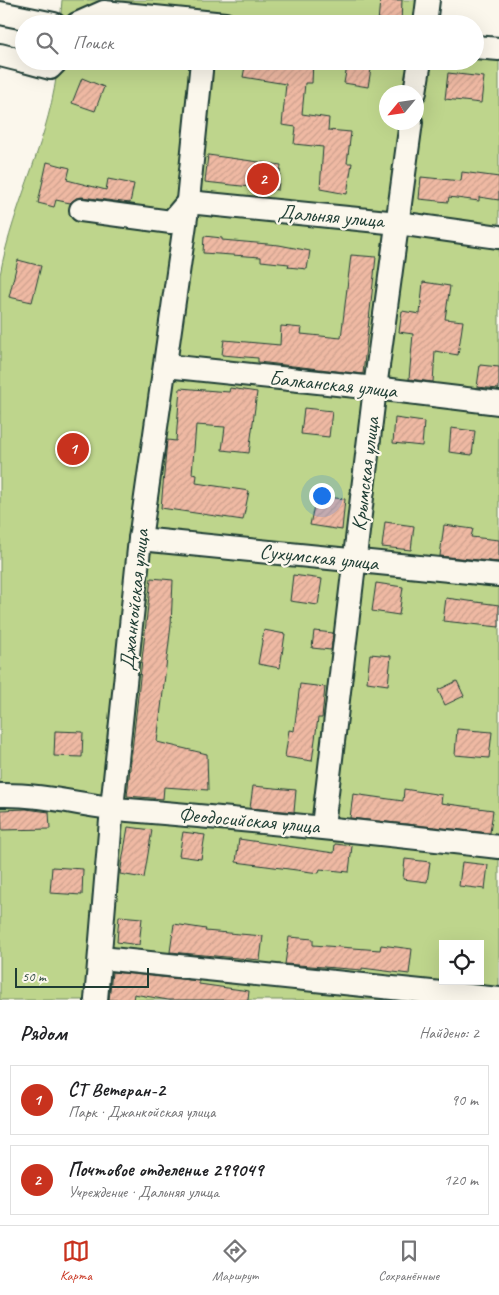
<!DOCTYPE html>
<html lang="ru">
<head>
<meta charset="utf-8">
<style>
  body { margin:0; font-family:Caveat,sans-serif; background:#f6f6f6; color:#202124 }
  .controls { position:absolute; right:15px; bottom:15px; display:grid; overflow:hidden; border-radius:0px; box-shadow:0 5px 20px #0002 }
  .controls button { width:45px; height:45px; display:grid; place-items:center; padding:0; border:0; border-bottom:1px solid #e0e0e0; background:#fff; color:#202124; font:25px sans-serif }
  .compass { position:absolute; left:379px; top:85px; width:45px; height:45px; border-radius:50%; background:#fff; box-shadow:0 5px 20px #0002; rotate:241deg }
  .scale { position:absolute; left:15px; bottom:12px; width:134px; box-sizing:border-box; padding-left:5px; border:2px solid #1f3d34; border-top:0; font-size:14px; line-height:18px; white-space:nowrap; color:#1f3d34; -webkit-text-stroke:4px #fbf7ec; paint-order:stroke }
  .you { position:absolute; left:321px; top:495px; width:18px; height:18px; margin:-12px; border:4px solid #fff; border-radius:50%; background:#1a73e8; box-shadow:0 0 0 8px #1a73e833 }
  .badge { display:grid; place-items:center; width:32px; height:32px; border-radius:50%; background:#c8321e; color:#fff; font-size:16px; font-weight:700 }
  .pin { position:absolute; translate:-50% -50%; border:2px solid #fff; box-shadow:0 1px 5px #0006 }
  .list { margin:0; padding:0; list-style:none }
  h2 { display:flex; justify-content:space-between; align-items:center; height:65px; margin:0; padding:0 20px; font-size:21px }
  h2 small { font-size:16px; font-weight:400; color:#757577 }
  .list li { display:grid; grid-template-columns:32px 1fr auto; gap:15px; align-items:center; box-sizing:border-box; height:70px; margin:0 10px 10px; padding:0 10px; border:1px solid #e0e0e0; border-radius:0px }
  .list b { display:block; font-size:19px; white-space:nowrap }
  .list p { margin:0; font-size:16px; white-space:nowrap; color:#757577 }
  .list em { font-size:16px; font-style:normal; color:#757577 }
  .icon { flex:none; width:28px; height:28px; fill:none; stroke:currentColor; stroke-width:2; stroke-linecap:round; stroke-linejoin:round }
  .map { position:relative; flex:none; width:499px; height:1000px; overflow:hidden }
  .search { position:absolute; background:#fff; box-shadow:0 5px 20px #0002; left:15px; right:15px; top:15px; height:55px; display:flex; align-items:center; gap:12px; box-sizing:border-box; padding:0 18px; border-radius:28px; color:#757577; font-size:19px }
  .sheet { height:225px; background:#fff }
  nav { display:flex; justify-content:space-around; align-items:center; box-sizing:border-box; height:70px; border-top:1px solid #e0e0e0; background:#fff; font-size:14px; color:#757577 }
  nav a { display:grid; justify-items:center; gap:2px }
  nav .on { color:#c8321e }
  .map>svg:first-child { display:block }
  .garden { fill:#bed58c; stroke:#6e8960; fill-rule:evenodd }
  .building { fill:url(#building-hatch); stroke:#1f3d34 }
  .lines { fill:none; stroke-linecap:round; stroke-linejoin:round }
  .minor-casing { stroke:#1f3d34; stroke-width:26 }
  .minor { stroke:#fbf7ec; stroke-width:22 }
  .labels { text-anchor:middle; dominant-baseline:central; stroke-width:4.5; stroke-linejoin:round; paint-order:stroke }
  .street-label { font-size:21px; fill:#1f3d34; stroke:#fbf7ec }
</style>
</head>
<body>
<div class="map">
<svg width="499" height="1000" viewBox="0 0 499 1000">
  <defs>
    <pattern id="building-hatch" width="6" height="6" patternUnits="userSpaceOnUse" patternTransform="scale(1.25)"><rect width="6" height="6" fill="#efb9a3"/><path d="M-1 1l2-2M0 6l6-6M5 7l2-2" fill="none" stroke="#cca08d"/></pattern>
  </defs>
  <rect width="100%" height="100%" fill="#fbf7ec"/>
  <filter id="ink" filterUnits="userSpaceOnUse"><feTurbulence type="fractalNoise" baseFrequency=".02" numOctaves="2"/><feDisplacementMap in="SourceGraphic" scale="10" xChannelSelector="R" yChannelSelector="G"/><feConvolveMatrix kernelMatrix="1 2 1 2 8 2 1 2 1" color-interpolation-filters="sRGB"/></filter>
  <g filter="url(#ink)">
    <g class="garden">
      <polygon points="62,0 428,0 425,24 60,24"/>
      <path d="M475 49 499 52V1000H92L123 624 84 1000H0V275C13 202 52 136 58 61H475ZM386 92H416V122H386ZM443 944H480V981H443Z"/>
    </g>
    <g class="building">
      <polygon points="380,0 402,0 401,23 378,22"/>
      <polygon points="246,61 313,61 312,83 305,83 302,114 329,118 328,130 351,132 347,163 352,163 347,194 320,189 323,147 294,144 296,127 282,125 286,84 243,77"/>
      <polygon points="348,61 372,63 368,87 344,83"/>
      <polygon points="448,73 484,77 481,103 445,99"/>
      <polygon points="82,78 104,87 95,111 72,103"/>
      <polygon points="208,155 281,165 278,190 205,182"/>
      <polygon points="47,162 70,168 67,180 106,190 108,179 134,184 130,203 82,197 76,198 70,203 56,200 54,207 38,203"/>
      <polygon points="462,172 499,177 499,200 479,197 479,201 449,197 448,202 419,199 421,177 461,181"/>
      <polygon points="204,236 222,238 222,240 279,245 310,251 307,269 288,267 289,264 261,261 261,257 203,253"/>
      <polygon points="351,255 376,257 363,374 258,362 258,358 222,355 224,340 280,345 281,326 302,328 301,334 341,338"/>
      <polygon points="18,260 41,266 32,302 9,297"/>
      <polygon points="423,282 450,286 445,319 463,321 458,355 435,351 433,382 409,379 413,334 399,332 402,311 420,314"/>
      <polygon points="480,365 499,367 499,389 477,387"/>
      <polygon points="180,388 229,392 230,388 257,392 249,453 222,450 225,427 196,425 192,474 197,475 196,483 249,491 243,520 161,508 167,440 176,441"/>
      <polygon points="304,408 332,411 329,437 301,434"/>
      <polygon points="395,418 424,422 422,446 393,443"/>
      <polygon points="451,428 475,431 472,455 449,452"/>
      <polygon points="316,496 345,499 342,530 310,525"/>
      <polygon points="385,522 414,526 411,550 382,547"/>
      <polygon points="444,525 473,529 471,537 499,540 499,562 440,556"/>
      <polygon points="293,575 322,579 318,605 290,601"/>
      <polygon points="151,578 173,580 171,625 157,742 207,754 208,790 164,787 163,799 127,796"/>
      <polygon points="376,583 403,587 399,615 372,611"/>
      <polygon points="446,598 499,605 499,627 443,621"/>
      <polygon points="264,630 285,634 280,668 258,664"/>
      <polygon points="314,631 333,633 331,650 312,648"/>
      <polygon points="370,654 391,656 388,685 367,682"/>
      <polygon points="457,681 464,696 445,705 438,690"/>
      <polygon points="300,684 325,687 322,718 318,718 312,761 285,757 289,730 294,731"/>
      <polygon points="457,729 492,732 489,758 455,755"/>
      <polygon points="55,731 83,732 82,757 54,756"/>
      <polygon points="253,786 296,790 294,812 250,808"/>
      <polygon points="404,789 442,795 441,803 493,810 490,833 350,818 353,794 403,801"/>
      <polygon points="26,809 49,812 50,829 2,830 1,810"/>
      <polygon points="128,827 152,830 144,878 120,874"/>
      <polygon points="183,832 205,835 201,859 179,856"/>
      <polygon points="239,839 334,853 335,844 352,846 349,872 320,869 319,873 236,862"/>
      <polygon points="405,859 430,862 427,882 403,879"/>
      <polygon points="462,862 488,865 485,889 459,886"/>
      <polygon points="52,867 83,869 82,895 50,893"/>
      <polygon points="119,916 142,918 139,945 117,942"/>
      <polygon points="174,924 206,929 205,931 263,936 260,960 170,952"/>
      <polygon points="289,937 313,939 313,945 380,950 381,945 412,949 409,974 362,968 362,970 285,964"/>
      <polygon points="112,972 199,981 199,984 249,991 248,1000 168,1000 134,994 133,1000 109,1000"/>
    </g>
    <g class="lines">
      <g class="minor-casing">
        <g id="minor">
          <polyline points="0,13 54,24"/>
          <polyline points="77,24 104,12 225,24"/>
          <polyline points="425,24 428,0"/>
          <polyline points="475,47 499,49"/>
          <polyline points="0,55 24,61"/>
          <polyline points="24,61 50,68 57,61"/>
          <polyline points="415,92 420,61"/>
          <polyline points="81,210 171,222 188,202 398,223 499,237"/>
          <polyline points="166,366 375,388 499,403"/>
          <polyline points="140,539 499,575"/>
          <path d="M0 795C43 794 85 806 128 810 252 820 375 833 499 847"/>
          <polyline points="323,826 375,388 411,122"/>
          <polyline points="101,958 499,999"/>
          <polyline points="96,1000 112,808 140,539 187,210 202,61"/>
        </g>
      </g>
      <use href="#minor" class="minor"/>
    </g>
  </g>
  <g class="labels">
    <g class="street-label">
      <text transform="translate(331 216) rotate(5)">Дальняя улица</text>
      <text transform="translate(333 384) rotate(6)">Балканская улица</text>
      <text transform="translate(365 474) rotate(-83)">Крымская улица</text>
      <text transform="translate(319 557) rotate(6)">Сухумская улица</text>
      <text transform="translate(134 600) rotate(-84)">Джанкойская улица</text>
      <text transform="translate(249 820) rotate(5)">Феодосийская улица</text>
    </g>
  </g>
</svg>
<div class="controls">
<button><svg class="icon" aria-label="locate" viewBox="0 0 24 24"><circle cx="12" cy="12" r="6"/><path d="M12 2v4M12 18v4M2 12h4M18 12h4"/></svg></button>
</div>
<svg class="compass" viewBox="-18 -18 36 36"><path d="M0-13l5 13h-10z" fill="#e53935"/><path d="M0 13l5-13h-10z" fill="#757577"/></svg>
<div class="scale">50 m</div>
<div class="you"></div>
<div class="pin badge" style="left:73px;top:449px">1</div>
<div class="pin badge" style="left:263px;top:179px">2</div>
<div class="search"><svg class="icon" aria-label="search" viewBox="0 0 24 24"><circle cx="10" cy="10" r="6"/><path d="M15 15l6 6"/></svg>Поиск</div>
</div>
<section class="sheet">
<h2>Рядом<small>Найдено: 2</small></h2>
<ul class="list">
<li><span class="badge">1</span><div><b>СТ Ветеран-2</b><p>Парк · Джанкойская улица</p></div><em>90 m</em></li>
<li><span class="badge">2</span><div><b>Почтовое отделение 299049</b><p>Учреждение · Дальняя улица</p></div><em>120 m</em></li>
</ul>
</section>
<nav>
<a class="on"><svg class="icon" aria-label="map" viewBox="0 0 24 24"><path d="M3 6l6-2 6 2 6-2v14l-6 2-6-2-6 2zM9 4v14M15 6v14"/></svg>Карта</a>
<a><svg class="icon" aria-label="directions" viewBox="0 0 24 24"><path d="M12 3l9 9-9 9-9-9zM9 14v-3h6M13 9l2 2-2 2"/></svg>Маршрут</a>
<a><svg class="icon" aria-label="saved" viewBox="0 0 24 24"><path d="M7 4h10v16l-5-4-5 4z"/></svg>Сохранённые</a>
</nav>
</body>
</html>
